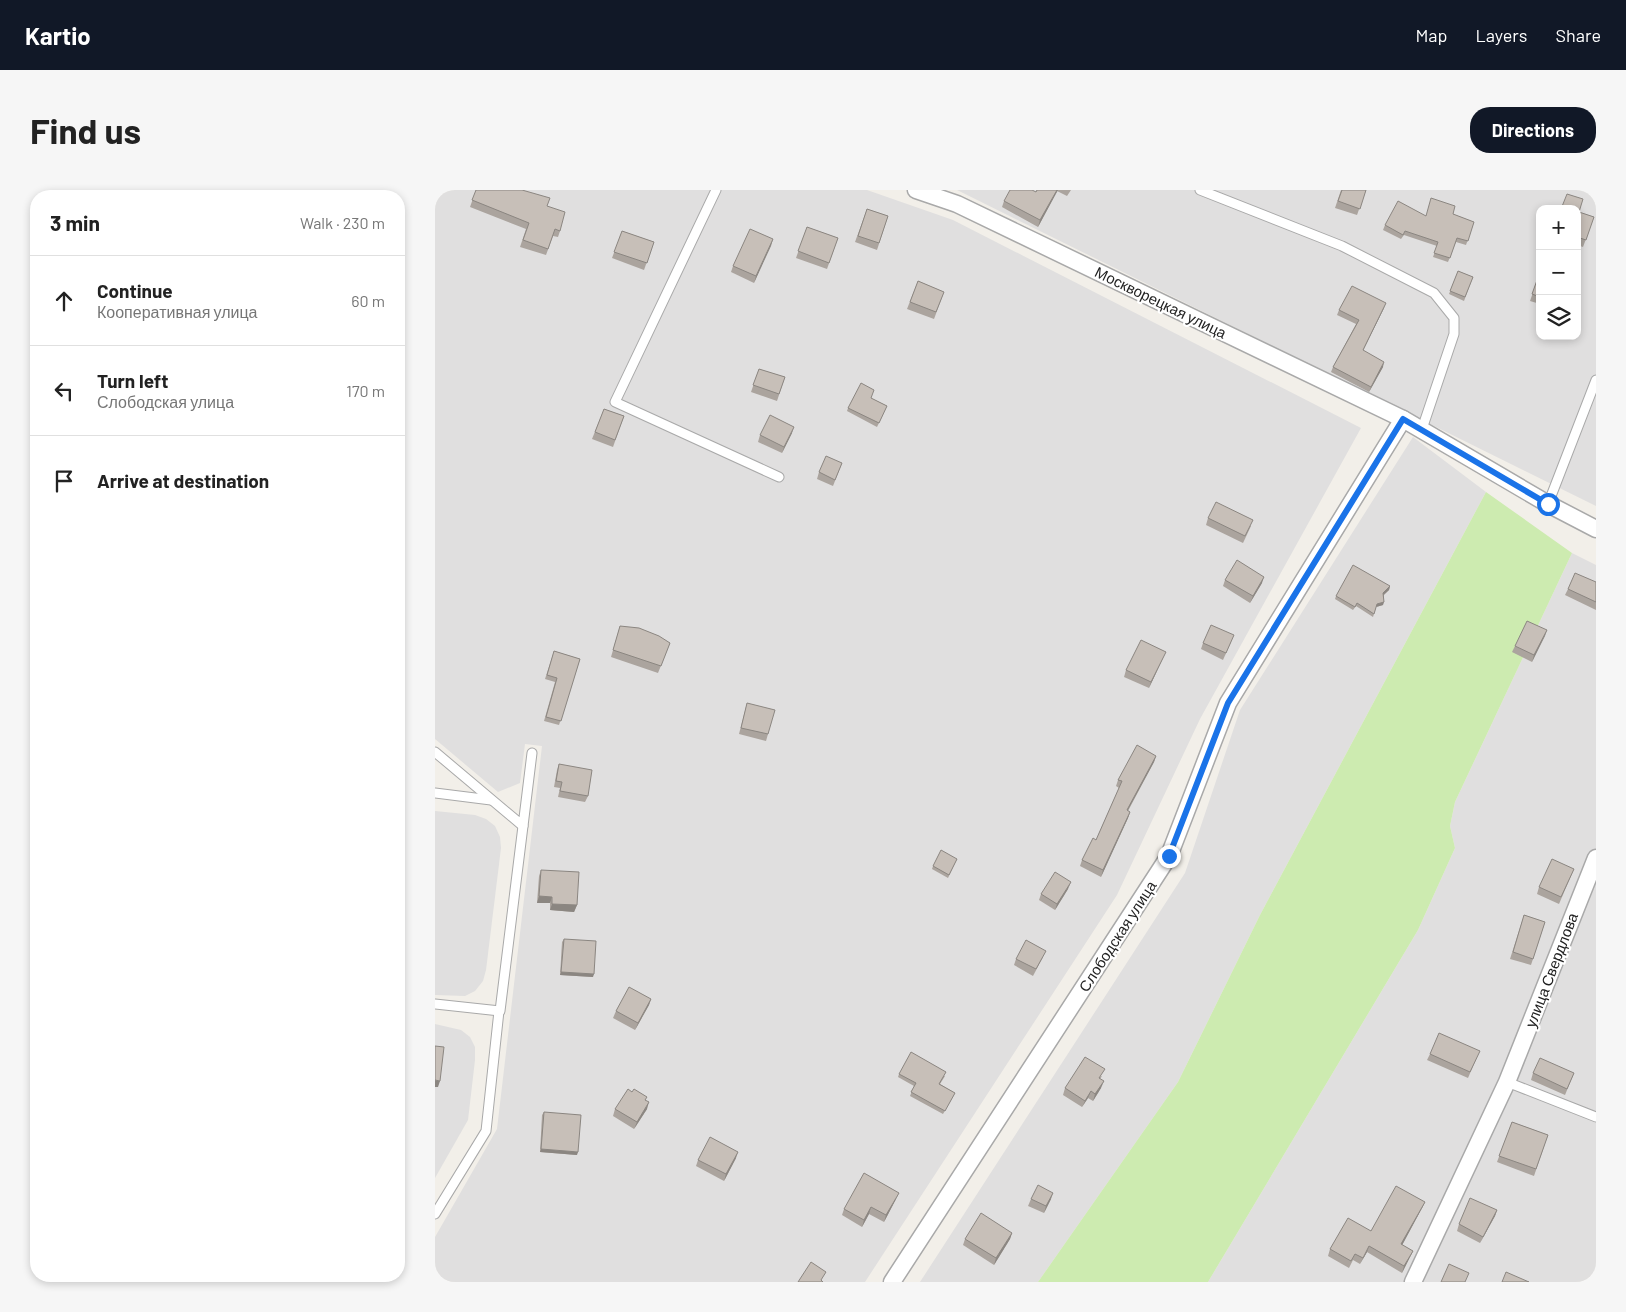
<!DOCTYPE html>
<html lang="en">
<head>
<meta charset="utf-8">
<style>
  body { margin:0; font-family:Barlow,sans-serif; background:#f6f6f6; color:#222 }
  .controls { position:absolute; right:15px; top:15px; display:grid; overflow:hidden; border-radius:10px; box-shadow:0 2px 8px #0003 }
  .controls button { width:45px; height:45px; display:grid; place-items:center; padding:0; border:0; border-bottom:1px solid #e0e0e0; background:#fff; color:#222; font:25px sans-serif }
  .stop { position:absolute; width:15px; height:15px; margin:-11px; border:4px solid #1a73e8; border-radius:50%; background:#fff }
  .stop.end { background:#1a73e8; border-color:#fff; box-shadow:0 1px 5px #0008 }
  .list { margin:0; padding:0; list-style:none }
  h2 { display:flex; justify-content:space-between; align-items:center; height:65px; margin:0; padding:0 20px; font-size:21px }
  h2 small { font-size:16px; font-weight:400; color:#767676 }
  .list li { display:grid; grid-template-columns:32px 1fr auto; gap:15px; align-items:center; box-sizing:border-box; height:90px; padding:0 20px; border-top:1px solid #e0e0e0 }
  .list b { display:block; font-size:19px; white-space:nowrap }
  .list p { margin:0; font-size:16px; white-space:nowrap; color:#767676 }
  .list em { font-size:16px; font-style:normal; color:#767676 }
  .icon { flex:none; width:28px; height:28px; fill:none; stroke:currentColor; stroke-width:2; stroke-linecap:round; stroke-linejoin:round }
  .map { position:relative; flex:none; width:1161px; height:1092px; overflow:hidden; border-radius:20px }
  header { display:flex; align-items:center; gap:30px; box-sizing:border-box; height:70px; padding:0 25px; background:#111827; color:#fff }
  header strong { font-size:24px }
  nav { display:flex; gap:28px; margin-inline-start:auto; font-size:18px }
  .intro { display:flex; align-items:center; justify-content:space-between; box-sizing:border-box; height:120px; padding:0 30px }
  h1 { margin:0; font-size:35px }
  .button { padding:12px 22px; border-radius:20px; background:#111827; color:#fff; font-size:18px; font-weight:700 }
  main { display:flex; gap:30px; padding:0 30px }
  aside { flex:1; background:#fff; border-radius:20px; box-shadow:0 2px 8px #0003 }
  .map>svg:first-child { display:block }
  .residential { fill:#e0dfdf; fill-rule:evenodd }
  .grass { fill:#cdebb0 }
  .lines { fill:none; stroke-linecap:round; stroke-linejoin:round }
  .lane-casing { stroke:#a9a9a9; stroke-width:11 }
  .street-casing { stroke:#a9a9a9; stroke-width:19 }
  .lane { stroke:#fff; stroke-width:9 }
  .street { stroke:#fff; stroke-width:16 }
  .wall { fill:#aba49e }
  .shaded-wall { fill:#8b8681 }
  .building { fill:#c7bfb8; stroke:#8b8681 }
  .route { stroke:#1a73e8; stroke-width:6 }
  .labels { text-anchor:middle; dominant-baseline:central; stroke-width:4.5; stroke-linejoin:round; paint-order:stroke }
  .street-label { font-size:15px; fill:#222; stroke:#fff }
</style>
</head>
<body>
<header>
<strong>Kartio</strong>
<nav><a>Map</a><a>Layers</a><a>Share</a></nav>
</header>
<div class="intro"><h1>Find us</h1><a class="button">Directions</a></div>
<main>
<aside>
<h2>3 min<small>Walk · 230 m</small></h2>
<ul class="list">
<li><svg class="icon" aria-label="ahead" viewBox="0 0 24 24"><path d="M12 20V5M6 11l6-6 6 6"/></svg><div><b>Continue</b><p>Кооперативная улица</p></div><em>60 m</em></li>
<li><svg class="icon" aria-label="left" viewBox="0 0 24 24"><path d="M17 20v-9H6M10 6l-5 5 5 5"/></svg><div><b>Turn left</b><p>Слободская улица</p></div><em>170 m</em></li>
<li><svg class="icon" aria-label="arrive" viewBox="0 0 24 24"><path d="M6 21V4h12l-3 4 3 4H6"/></svg><div><b>Arrive at destination</b></div></li>
</ul>
</aside>
<div class="map">
<svg width="1161" height="1092" viewBox="0 0 1161 1092">
  <rect width="100%" height="100%" fill="#f2efe9"/>
  <g class="residential">
    <polygon points="0,0 432,0 518,30 926,238 765,529 682,705 430,1092 0,1092 0,1047 62,939 107,556 90,554 85,593 63,602 0,549"/>
    <path d="M522 0H1161V316ZM1105 19H1142V146H1105Z"/>
    <polygon points="978,247 1051,302 825,725 743,892 603,1092 485,1092 750,683 805,520"/>
    <polygon points="1137,363 1161,375 1161,1092 773,1092 983,740 1020,658 1015,636 1020,612"/>
    <polygon points="0,621 40,625 51,629 60,636 65,647 66,658 51,780 48,791 40,801 30,806 0,805"/>
    <polygon points="0,834 26,840 35,847 40,857 40,870 33,930 0,988"/>
  </g>
  <polygon class="grass" points="1051,302 1137,363 1020,612 1015,636 1020,658 983,740 773,1092 603,1092 743,892 825,725"/>
  <g class="lines">
    <g class="lane-casing">
      <g id="lane">
        <polyline points="281,0 180,212 344,287"/>
        <polyline points="765,0 907,56 999,103 1019,128 1019,144 987,239"/>
        <polyline points="1113,314 1161,190"/>
        <polyline points="0,562 88,636 97,563"/>
        <polyline points="0,603 56,610"/>
        <polyline points="0,814 65,821 88,636"/>
        <polyline points="1072,892 1161,927"/>
        <polyline points="0,1024 51,941 64,821"/>
      </g>
    </g>
    <g class="street-casing">
      <g id="street">
        <polyline points="481,0 522,14 968,229 1113,314 1161,339"/>
        <polyline points="457,1092 734,666 793,513 968,229"/>
        <polyline points="978,1092 1072,892 1161,668"/>
      </g>
    </g>
    <use href="#lane" class="lane"/>
    <use href="#street" class="street"/>
  </g>
  <g class="wall">
    <polygon points="41,0 112,16 125,41 123,47 118,46 111,65 85,57 91,39 35,17"/>
    <polygon points="602,0 636,0 632,6 622,1 603,37 567,17 569,11 601,2"/>
    <polygon points="906,0 931,0 922,25 900,18"/>
    <polygon points="432,19 453,26 442,60 420,52"/>
    <polygon points="1142,19 1144,22 1159,27 1148,57 1142,55"/>
    <polygon points="1018,24 1039,32 1031,55 1021,52 1013,72 998,67 1002,56 969,45 966,49 948,40 950,35 990,26"/>
    <polygon points="372,37 403,48 392,79 361,68"/>
    <polygon points="187,41 219,52 209,80 177,68"/>
    <polygon points="338,49 319,93 296,82 298,76"/>
    <polygon points="1023,81 1038,87 1029,111 1014,104"/>
    <polygon points="1105,82 1105,114 1095,111"/>
    <polygon points="483,91 509,102 499,129 472,119"/>
    <polygon points="949,118 928,160 948,177 934,202 896,182 898,177 921,134 902,125 904,120"/>
    <polygon points="324,179 350,187 342,211 316,202"/>
    <polygon points="436,208 452,216 442,237 412,221 413,218"/>
    <polygon points="169,219 189,226 178,257 157,249"/>
    <polygon points="357,243 347,263 323,252 325,245"/>
    <polygon points="407,273 398,296 382,289 384,282"/>
    <polygon points="773,328 816,336 808,353 771,335"/>
    <polygon points="790,390 827,393 815,413 788,396"/>
    <polygon points="1161,392 1161,420 1130,405 1133,399"/>
    <polygon points="955,396 954,400 949,405 948,415 941,417 938,427 921,416 918,420 900,409 901,406"/>
    <polygon points="185,436 235,453 223,483 176,467"/>
    <polygon points="1112,440 1097,472 1077,462 1080,456"/>
    <polygon points="796,452 788,470 766,459 768,453"/>
    <polygon points="119,461 145,469 124,535 109,531 120,492 110,489"/>
    <polygon points="728,468 714,498 689,487 691,480"/>
    <polygon points="312,513 333,544 331,551 304,544"/>
    <polygon points="721,566 719,572 693,621 695,622 693,628 666,687 645,676 647,670 661,650 684,598 681,596 683,590"/>
    <polygon points="124,574 153,606 150,612 123,607 125,598 119,597 122,580"/>
    <polygon points="522,669 513,688 497,679 498,676"/>
    <polygon points="1139,679 1124,714 1102,704 1104,697"/>
    <polygon points="106,680 142,715 139,722 115,720 115,713 102,713 104,686"/>
    <polygon points="633,699 620,720 604,710 606,704"/>
    <polygon points="1089,725 1110,732 1096,775 1075,769"/>
    <polygon points="129,749 158,787 125,785 127,752"/>
    <polygon points="608,767 598,786 579,775 581,769"/>
    <polygon points="216,809 214,815 200,840 178,828 181,821"/>
    <polygon points="995,864 1042,867 1033,888 992,870"/>
    <polygon points="1098,883 1139,883 1130,905 1096,890"/>
    <polygon points="464,884 510,886 505,894 520,903 508,924 475,906 479,896 463,887"/>
    <polygon points="667,886 665,889 666,898 658,911 653,908 647,917 628,905 630,898"/>
    <polygon points="211,910 212,919 199,939 178,926 180,919"/>
    <polygon points="109,922 142,965 105,962 107,925"/>
    <polygon points="1077,932 1113,945 1099,986 1062,972"/>
    <polygon points="301,968 289,991 261,976 263,970"/>
    <polygon points="461,1009 449,1032 434,1024 427,1037 407,1025 409,1019"/>
    <polygon points="596,1009 616,1009 609,1023 593,1016"/>
    <polygon points="990,1012 987,1018 967,1055 978,1061 967,1083 932,1062 925,1074 918,1070 914,1078 893,1066 895,1059 936,1041"/>
    <polygon points="1062,1020 1060,1026 1045,1053 1022,1041 1024,1034"/>
    <polygon points="577,1043 575,1049 559,1075 528,1055 530,1049"/>
  </g>
  <g class="shaded-wall">
    <polygon points="622,0 623,0 603,37 605,30"/>
    <polygon points="338,49 336,56 319,93 321,86"/>
    <polygon points="951,113 949,118 926,165 928,160"/>
    <polygon points="949,172 948,177 934,202 936,197"/>
    <polygon points="359,237 357,243 347,263 349,257"/>
    <polygon points="829,387 827,393 815,413 818,406"/>
    <polygon points="955,396 954,400 947,406 948,403"/>
    <polygon points="949,412 948,415 941,417 942,414"/>
    <polygon points="1112,440 1110,446 1097,472 1099,465"/>
    <polygon points="731,462 728,468 714,498 716,492"/>
    <polygon points="721,566 719,572 689,627 692,620"/>
    <polygon points="695,622 693,628 666,687 668,680"/>
    <polygon points="636,692 633,699 620,720 622,714"/>
    <polygon points="104,706 117,707 115,713 102,713"/>
    <polygon points="117,714 142,715 139,722 115,720"/>
    <polygon points="126,782 159,784 158,787 125,785"/>
    <polygon points="216,809 214,815 200,840 203,833"/>
    <polygon points="0,890 5,891 3,897 0,897"/>
    <polygon points="669,891 666,898 658,911 660,904"/>
    <polygon points="656,901 653,908 647,917 650,911"/>
    <polygon points="214,912 212,919 199,939 202,932"/>
    <polygon points="106,959 143,962 142,965 105,962"/>
    <polygon points="303,962 301,968 289,991 291,984"/>
    <polygon points="464,1003 461,1009 449,1032 451,1025"/>
    <polygon points="618,1003 616,1009 609,1023 611,1016"/>
    <polygon points="990,1012 987,1018 964,1061 966,1054"/>
    <polygon points="436,1017 434,1024 427,1037 429,1030"/>
    <polygon points="1062,1020 1060,1026 1045,1053 1048,1047"/>
    <polygon points="577,1043 575,1049 559,1075 561,1068"/>
    <polygon points="934,1056 932,1062 925,1074"/>
    <polygon points="978,1061 967,1083 969,1076"/>
  </g>
  <g class="building">
    <polygon points="41,0 87,0 115,8 112,16 130,22 125,41 120,39 113,59 88,50 94,33 37,10"/>
    <polygon points="575,0 597,0 601,2 602,0 622,0 605,30 569,11"/>
    <polygon points="907,0 931,0 925,19 903,11"/>
    <polygon points="1132,4 1148,9 1144,22 1159,27 1151,50 1142,47 1142,19 1126,19"/>
    <polygon points="996,8 1020,16 1018,24 1039,32 1033,51 1022,48 1015,68 999,63 1003,52 970,41 968,45 950,35 963,11 991,26"/>
    <polygon points="432,19 453,26 444,53 423,46"/>
    <polygon points="372,37 403,48 394,73 363,61"/>
    <polygon points="315,39 338,49 321,86 298,76"/>
    <polygon points="187,41 219,52 212,73 179,62"/>
    <polygon points="1023,81 1038,87 1030,107 1015,101"/>
    <polygon points="1105,82 1105,107 1097,104"/>
    <polygon points="483,91 509,102 501,122 475,112"/>
    <polygon points="917,96 951,113 928,160 949,172 936,197 898,177 924,130 904,120"/>
    <polygon points="324,179 350,187 344,204 318,195"/>
    <polygon points="426,193 439,200 436,208 452,216 444,233 413,218"/>
    <polygon points="169,219 189,226 180,250 160,242"/>
    <polygon points="335,225 359,237 349,257 325,245"/>
    <polygon points="391,266 407,273 400,290 384,282"/>
    <polygon points="781,312 818,330 810,346 773,328"/>
    <polygon points="802,370 829,387 818,406 790,390"/>
    <polygon points="918,375 955,396 948,403 949,412 942,414 939,424 922,413 920,417 901,406"/>
    <polygon points="1140,383 1161,392 1161,412 1133,399"/>
    <polygon points="1092,431 1112,440 1099,465 1080,456"/>
    <polygon points="776,435 799,445 791,463 768,453"/>
    <polygon points="185,436 204,438 224,446 235,453 226,476 178,460"/>
    <polygon points="706,450 731,462 716,492 691,480"/>
    <polygon points="119,461 145,469 126,531 111,527 122,488 112,485"/>
    <polygon points="312,513 340,520 333,544 306,538"/>
    <polygon points="702,555 721,566 692,620 695,622 668,680 647,670 658,648 661,650 687,591 683,590"/>
    <polygon points="124,574 157,580 153,606 125,601 127,592 121,591"/>
    <polygon points="506,660 522,669 514,685 498,676"/>
    <polygon points="1117,669 1139,679 1126,707 1104,697"/>
    <polygon points="106,680 144,682 142,715 117,714 117,707 104,706"/>
    <polygon points="620,682 636,692 622,714 606,704"/>
    <polygon points="1089,725 1110,732 1098,769 1078,762"/>
    <polygon points="129,749 161,751 159,784 126,782"/>
    <polygon points="591,750 611,761 601,779 581,769"/>
    <polygon points="194,797 216,809 203,833 181,821"/>
    <polygon points="1004,843 1045,861 1035,882 995,864"/>
    <polygon points="0,856 9,857 5,891 0,890"/>
    <polygon points="476,862 511,882 504,894 520,903 510,921 476,902 481,893 464,884"/>
    <polygon points="650,867 670,879 664,888 669,891 660,904 656,901 650,911 630,898"/>
    <polygon points="1105,868 1139,883 1132,899 1098,883"/>
    <polygon points="193,899 197,902 199,899 212,907 210,910 214,912 202,932 180,919"/>
    <polygon points="109,922 146,925 143,962 106,959"/>
    <polygon points="1077,932 1113,945 1101,979 1064,966"/>
    <polygon points="275,947 303,962 291,984 263,970"/>
    <polygon points="429,983 464,1003 451,1025 436,1017 429,1030 409,1019"/>
    <polygon points="603,995 618,1003 611,1016 596,1009"/>
    <polygon points="961,996 990,1012 966,1054 978,1061 969,1076 934,1056 928,1068 920,1064 916,1071 895,1059 913,1028 936,1041"/>
    <polygon points="1035,1008 1062,1020 1048,1047 1024,1034"/>
    <polygon points="546,1023 577,1043 561,1068 530,1049"/>
    <polygon points="376,1072 391,1082 386,1090 388,1092 363,1092"/>
    <polygon points="1014,1074 1034,1083 1030,1092 1006,1092"/>
    <polygon points="1071,1082 1094,1092 1067,1092"/>
  </g>
  <g class="lines">
    <polyline class="route" points="734,666 793,513 968,229 1113,314"/>
  </g>
  <g class="labels">
    <g class="street-label">
      <text transform="translate(726 112) rotate(26)">Москворецкая улица</text>
      <text transform="translate(682 746) rotate(-57)">Слободская улица</text>
      <text transform="translate(1116 780) rotate(-69)">улица Свердлова</text>
    </g>
  </g>
</svg>
<div class="controls">
<button>+</button>
<button>−</button>
<button><svg class="icon" aria-label="layers" viewBox="0 0 24 24"><path d="M12 4l9 5-9 5-9-5zM3 14l9 5 9-5"/></svg></button>
</div>
<div class="stop" style="left:1113px;top:314px"></div>
<div class="stop end" style="left:734px;top:666px"></div>
</div>
</main>
</body>
</html>
